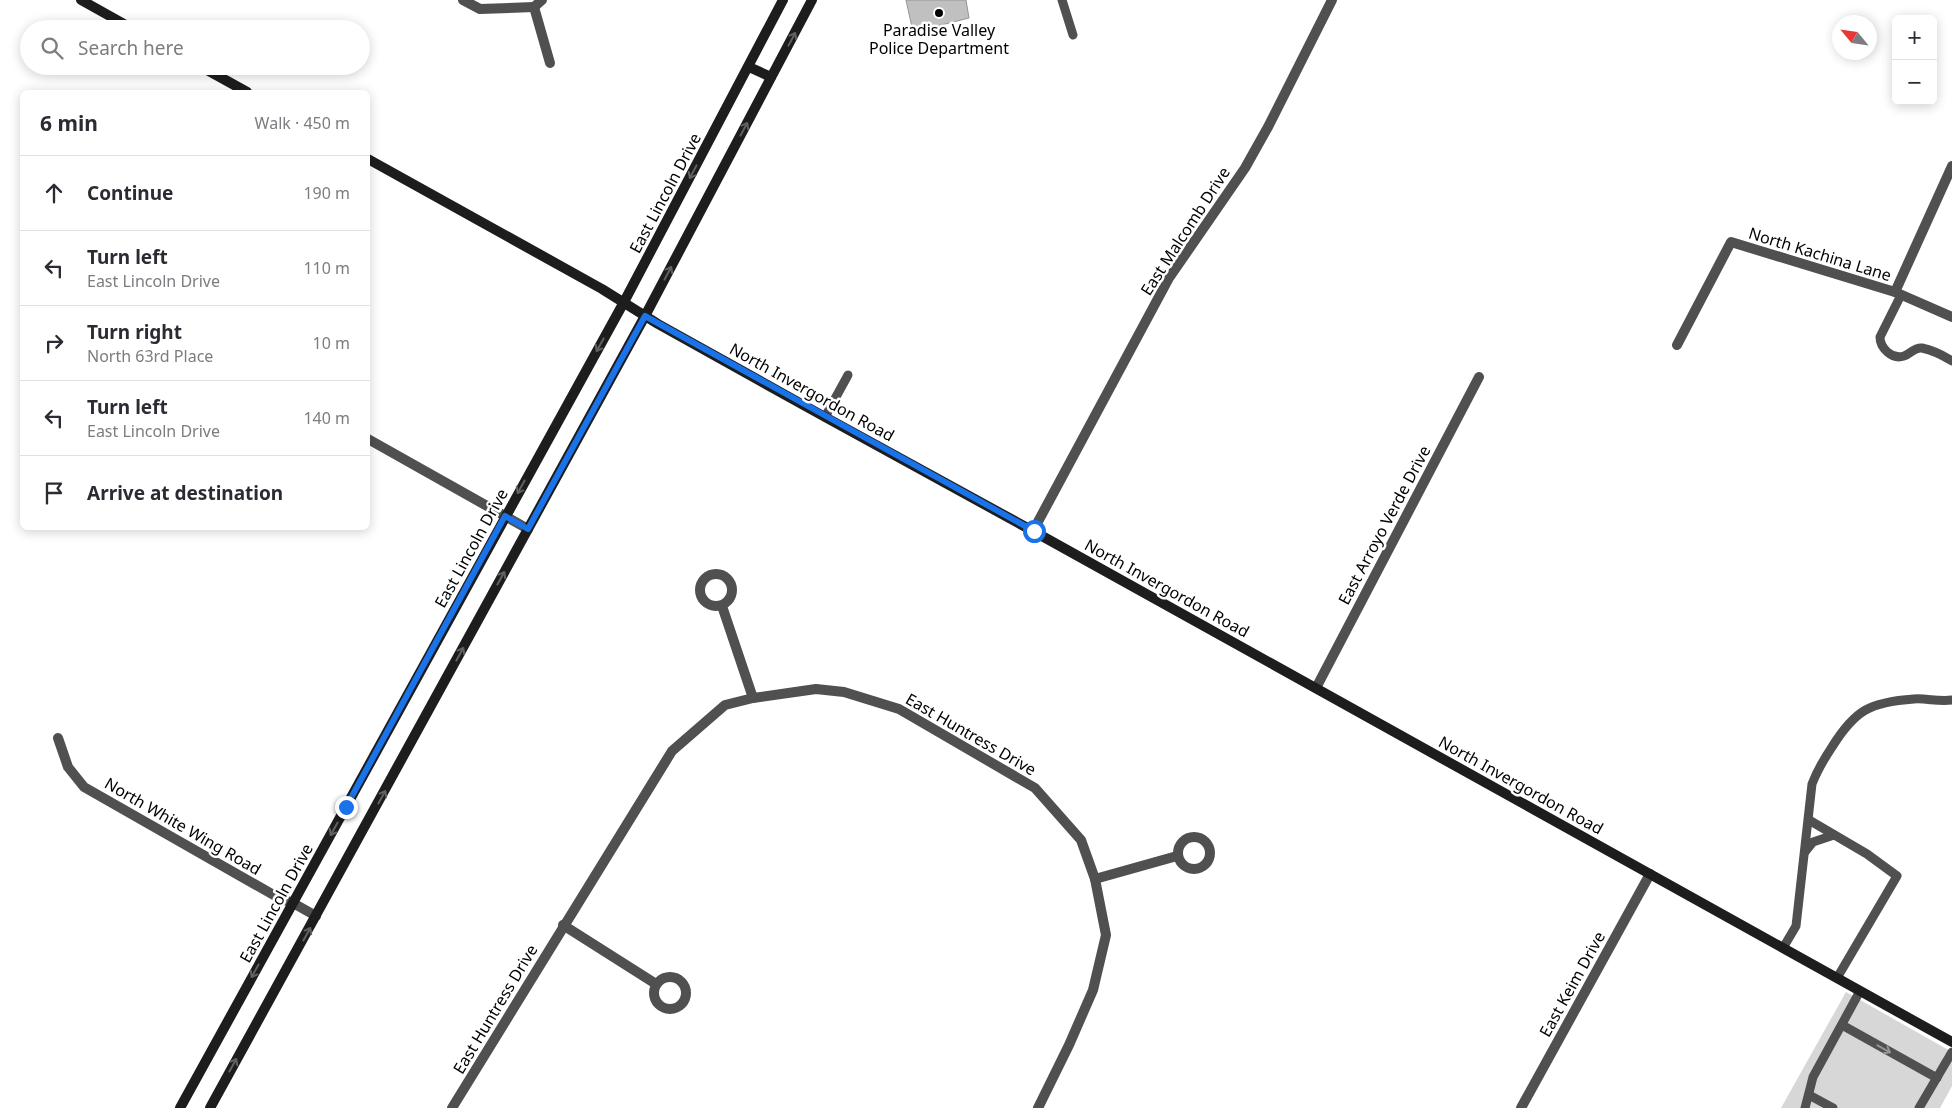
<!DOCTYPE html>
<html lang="en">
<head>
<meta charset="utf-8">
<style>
  body { margin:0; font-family:"Noto Sans",sans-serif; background:#f2f2f3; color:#2b2b33 }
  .controls { position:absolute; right:15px; top:15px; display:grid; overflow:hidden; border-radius:8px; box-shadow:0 2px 12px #0003 }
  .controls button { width:45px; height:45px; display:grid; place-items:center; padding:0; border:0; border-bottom:1px solid #e1e1e2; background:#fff; color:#2b2b33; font:25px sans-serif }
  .compass { position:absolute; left:1832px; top:15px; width:45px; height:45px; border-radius:50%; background:#fff; box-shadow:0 2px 12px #0003; rotate:299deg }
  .stop { position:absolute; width:15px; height:15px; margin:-11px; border:4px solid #1a73e8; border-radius:50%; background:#fff }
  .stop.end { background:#1a73e8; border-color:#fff; box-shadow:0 1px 5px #0008 }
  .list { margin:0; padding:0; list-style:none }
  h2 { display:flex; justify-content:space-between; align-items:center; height:65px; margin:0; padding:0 20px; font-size:21px }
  h2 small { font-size:16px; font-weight:400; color:#7c7c81 }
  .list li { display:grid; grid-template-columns:32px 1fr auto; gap:15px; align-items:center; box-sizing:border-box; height:75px; padding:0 20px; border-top:1px solid #e1e1e2 }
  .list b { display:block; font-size:19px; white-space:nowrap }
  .list p { margin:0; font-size:16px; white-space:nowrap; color:#7c7c81 }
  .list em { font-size:16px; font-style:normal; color:#7c7c81 }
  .icon { flex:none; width:28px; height:28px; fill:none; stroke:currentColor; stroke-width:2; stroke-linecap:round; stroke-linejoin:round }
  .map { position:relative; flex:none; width:1952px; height:1108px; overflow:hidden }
  .search { position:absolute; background:#fff; box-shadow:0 2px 12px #0003; left:20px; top:20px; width:350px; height:55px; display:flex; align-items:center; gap:12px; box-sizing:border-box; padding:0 18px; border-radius:28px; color:#7c7c81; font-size:19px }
  .panel { position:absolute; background:#fff; box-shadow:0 2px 12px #0003; left:20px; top:90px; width:350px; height:440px; border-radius:8px }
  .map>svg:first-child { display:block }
  .green { fill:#d7d7d7 }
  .building { fill:#c0c0c0; stroke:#949494 }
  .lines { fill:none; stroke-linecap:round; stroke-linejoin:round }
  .lane { stroke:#505050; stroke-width:9 }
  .street { stroke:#505050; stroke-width:10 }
  .secondary { stroke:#1d1d1d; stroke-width:10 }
  .oneway { stroke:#616161 }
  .oneway2 { stroke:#969696 }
  .route { stroke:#1a73e8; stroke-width:6 }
  .poi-dot { fill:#000; stroke:#fff; stroke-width:2 }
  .labels { text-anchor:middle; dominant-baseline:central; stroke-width:5; stroke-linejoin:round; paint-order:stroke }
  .poi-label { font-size:16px; fill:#000; stroke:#fff }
  .street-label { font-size:16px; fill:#000; stroke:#fff }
</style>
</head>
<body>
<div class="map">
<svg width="1952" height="1108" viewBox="0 0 1952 1108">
  <rect width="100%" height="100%" fill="#fff"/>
  <polygon class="green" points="1846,992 1952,1052 1952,1086 1940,1108 1781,1108"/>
  <polygon class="building" points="906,0 966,0 969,18 913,32"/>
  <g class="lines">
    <g class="lane">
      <polyline points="1062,0 1073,35"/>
      <path d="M1901 295 1880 337C1880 348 1892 360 1904 356 1911 354 1914 347 1922 348 1932 350 1944 356 1952 361"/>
      <polyline points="825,417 848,375"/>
      <polyline points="1809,820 1867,854 1897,876 1837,978"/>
      <polyline points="1805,852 1813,842 1834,835"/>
      <path d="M1783 948 1796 926 1812 784C1817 771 1824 759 1832 747 1855 710 1870 702 1914 699 1926 698 1939 702 1952 700"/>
      <polyline points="1842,1025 1937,1078"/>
      <polyline points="1809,1095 1833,1108"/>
      <polyline points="1805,1108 1813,1077 1860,991"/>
      <polyline points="1919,1108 1952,1052"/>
    </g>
    <g class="street">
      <polyline points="463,0 480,9 534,7"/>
      <polyline points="534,7 550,63"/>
      <polyline points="534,7 542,0"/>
      <polyline points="1895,292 1952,166"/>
      <polyline points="1677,345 1731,242 1895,292 1952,317"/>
      <polyline points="368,439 528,529"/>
      <polyline points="1033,531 1169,278 1245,168 1268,127 1332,0"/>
      <circle cx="716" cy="590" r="16"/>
      <polyline points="722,606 753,698"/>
      <polyline points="1316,688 1479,377"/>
      <polyline points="58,738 68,767 84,787 279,898 293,903 316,916"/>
      <circle cx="1194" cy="853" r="16"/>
      <polyline points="1095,879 1177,856"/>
      <polyline points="563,925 656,984"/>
      <circle cx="670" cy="993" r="16"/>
      <polyline points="452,1108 672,751 725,705 753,698 816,689 844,692 899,709 1035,788 1081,840 1095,879 1106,935 1093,990 1069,1045 1038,1108"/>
      <polyline points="1521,1108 1650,874"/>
    </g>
    <g class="secondary">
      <polyline points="81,0 133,29"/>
      <polyline points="200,66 247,92"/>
      <polyline points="749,67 771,77"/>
      <polyline points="368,159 602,289 658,324 825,417 1033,531 1952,1042"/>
      <polyline points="180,1108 624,302 783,0"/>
      <polyline points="210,1108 645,316 812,0"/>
    </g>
  </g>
  <defs><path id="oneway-shaft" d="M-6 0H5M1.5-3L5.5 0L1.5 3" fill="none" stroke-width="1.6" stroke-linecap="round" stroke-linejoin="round" transform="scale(1.25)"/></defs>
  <g class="oneway">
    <use href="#oneway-shaft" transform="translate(792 39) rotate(-62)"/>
    <use href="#oneway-shaft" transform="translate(744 129) rotate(-62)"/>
    <use href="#oneway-shaft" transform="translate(693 172) rotate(118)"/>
    <use href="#oneway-shaft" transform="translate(668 273) rotate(-62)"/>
    <use href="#oneway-shaft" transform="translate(600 345) rotate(119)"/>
    <use href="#oneway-shaft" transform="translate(521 487) rotate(119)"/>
    <use href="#oneway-shaft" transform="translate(501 578) rotate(-61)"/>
    <use href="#oneway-shaft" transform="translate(460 654) rotate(-61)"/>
    <use href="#oneway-shaft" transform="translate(382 797) rotate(-61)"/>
    <use href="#oneway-shaft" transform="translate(334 829) rotate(119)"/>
    <use href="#oneway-shaft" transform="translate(307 934) rotate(-61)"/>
    <use href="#oneway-shaft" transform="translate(255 971) rotate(119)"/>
    <use href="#oneway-shaft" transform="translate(233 1065) rotate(-61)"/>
  </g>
  <use class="oneway2" href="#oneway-shaft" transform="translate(1884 1049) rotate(29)"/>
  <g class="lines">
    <polyline class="route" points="346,807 505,516 528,529 645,316 1034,531"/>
  </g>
  <circle class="poi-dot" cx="939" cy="13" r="5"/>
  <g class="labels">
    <g class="poi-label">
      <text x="939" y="30">Paradise Valley<tspan x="939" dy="18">Police Department</tspan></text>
    </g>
    <g class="street-label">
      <text transform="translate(665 193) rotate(-62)">East Lincoln Drive</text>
      <text transform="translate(1185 231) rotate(-57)">East Malcomb Drive</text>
      <text transform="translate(1820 254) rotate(17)">North Kachina Lane</text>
      <text transform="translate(812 392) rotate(29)">North Invergordon Road</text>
      <text transform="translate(1384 525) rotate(-62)">East Arroyo Verde Drive</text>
      <text transform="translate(471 548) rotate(-61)">East Lincoln Drive</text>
      <text transform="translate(1167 588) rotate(29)">North Invergordon Road</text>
      <text transform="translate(971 734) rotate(30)">East Huntress Drive</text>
      <text transform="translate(1521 785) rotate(29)">North Invergordon Road</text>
      <text transform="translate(183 826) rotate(30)">North White Wing Road</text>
      <text transform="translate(276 903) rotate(-61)">East Lincoln Drive</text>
      <text transform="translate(1572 984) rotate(-61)">East Keim Drive</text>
      <text transform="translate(495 1009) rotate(-59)">East Huntress Drive</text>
    </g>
  </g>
</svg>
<div class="controls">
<button>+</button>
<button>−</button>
</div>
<svg class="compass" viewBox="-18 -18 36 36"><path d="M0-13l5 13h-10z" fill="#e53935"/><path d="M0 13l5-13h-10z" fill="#7c7c81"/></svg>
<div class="stop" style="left:1034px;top:531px"></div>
<div class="stop end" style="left:346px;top:807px"></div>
<div class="search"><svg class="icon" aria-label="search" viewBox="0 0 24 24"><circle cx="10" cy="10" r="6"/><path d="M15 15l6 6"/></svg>Search here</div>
<section class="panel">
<h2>6 min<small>Walk · 450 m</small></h2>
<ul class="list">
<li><svg class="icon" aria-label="ahead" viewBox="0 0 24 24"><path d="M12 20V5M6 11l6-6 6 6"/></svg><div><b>Continue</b></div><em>190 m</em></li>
<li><svg class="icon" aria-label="left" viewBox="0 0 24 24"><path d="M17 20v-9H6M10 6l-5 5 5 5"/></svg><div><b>Turn left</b><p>East Lincoln Drive</p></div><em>110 m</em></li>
<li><svg class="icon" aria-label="right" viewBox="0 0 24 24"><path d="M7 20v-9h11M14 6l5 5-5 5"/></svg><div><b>Turn right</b><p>North 63rd Place</p></div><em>10 m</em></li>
<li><svg class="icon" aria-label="left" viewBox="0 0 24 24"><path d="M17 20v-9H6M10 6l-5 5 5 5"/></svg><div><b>Turn left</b><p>East Lincoln Drive</p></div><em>140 m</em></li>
<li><svg class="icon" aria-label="arrive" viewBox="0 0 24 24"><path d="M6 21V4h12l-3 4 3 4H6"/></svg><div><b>Arrive at destination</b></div></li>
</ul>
</section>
</div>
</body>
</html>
